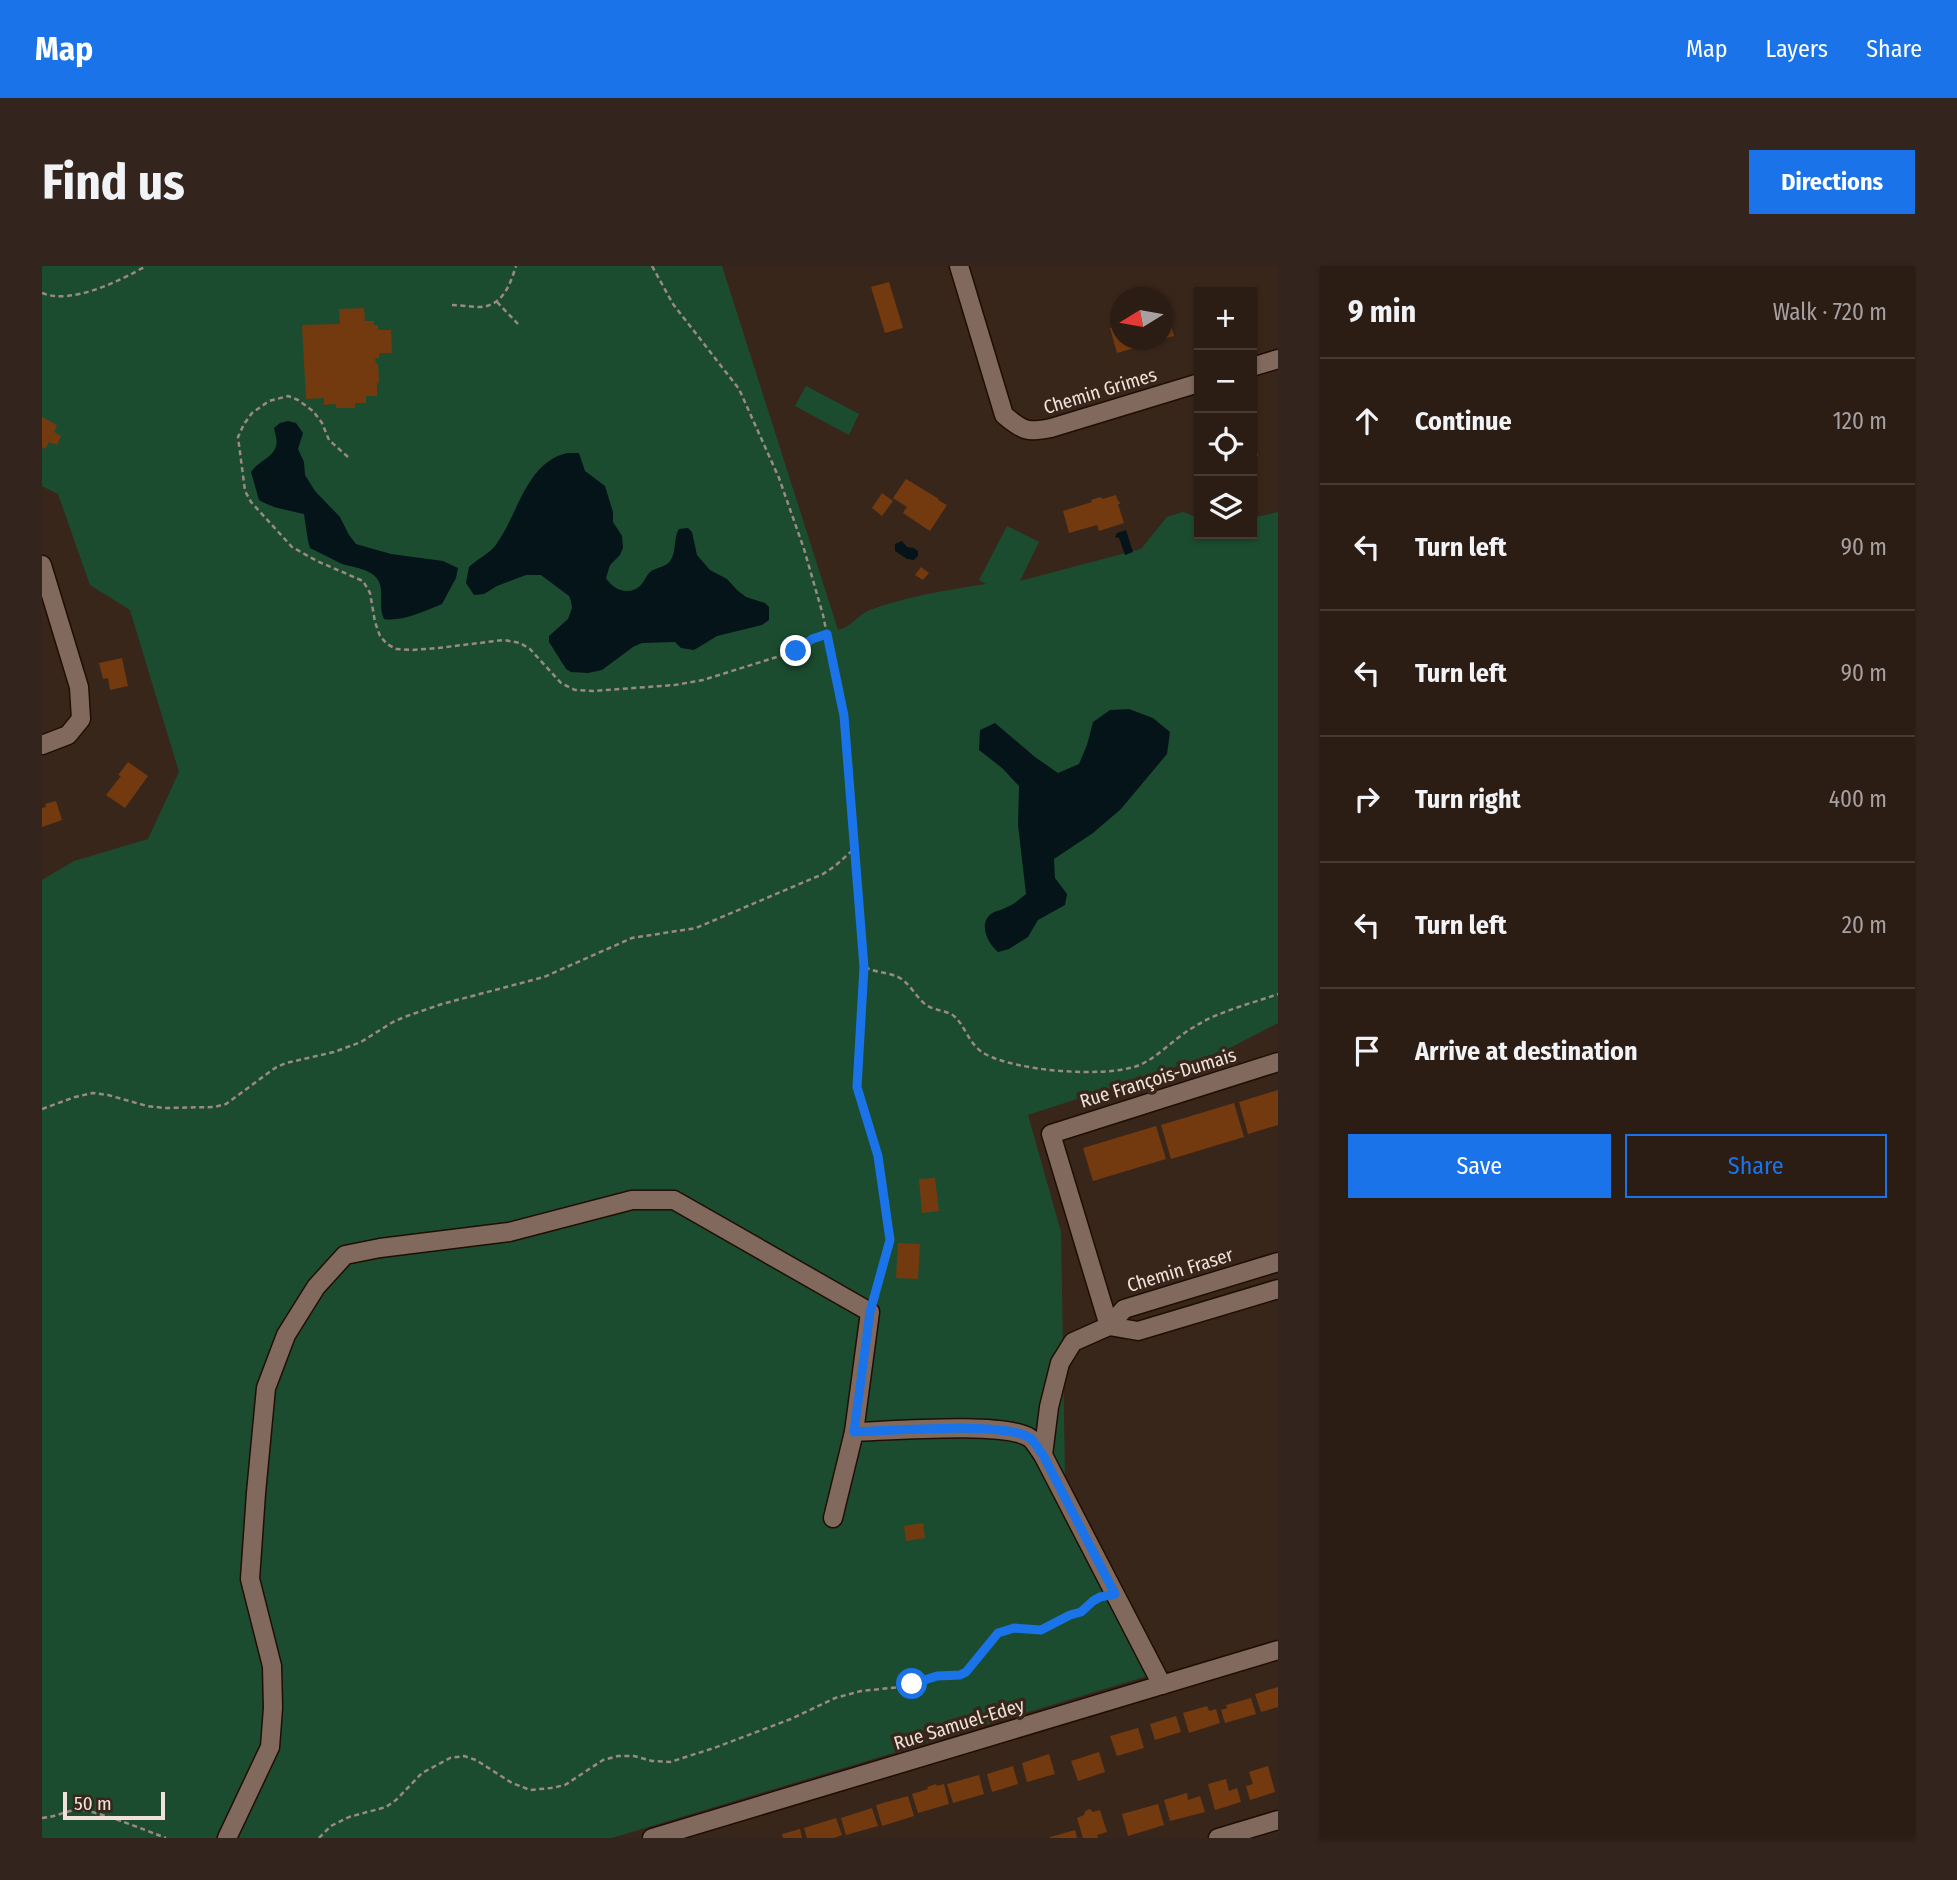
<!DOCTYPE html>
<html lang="en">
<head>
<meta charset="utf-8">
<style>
  body { margin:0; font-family:"Fira Sans Condensed",sans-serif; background:#33251d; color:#f1f3f6 }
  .controls { position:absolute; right:21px; top:21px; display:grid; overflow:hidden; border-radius:0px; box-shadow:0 2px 5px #0004 }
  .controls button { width:63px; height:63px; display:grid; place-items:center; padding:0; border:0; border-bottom:2px solid #473a34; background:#2b1c14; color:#f1f3f6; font:35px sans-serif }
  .compass { position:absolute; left:1068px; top:21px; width:63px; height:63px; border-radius:50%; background:#2b1c14; box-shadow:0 2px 5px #0004; rotate:259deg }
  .scale { position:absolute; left:21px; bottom:18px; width:102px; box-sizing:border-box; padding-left:7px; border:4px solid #f0e2db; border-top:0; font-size:19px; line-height:24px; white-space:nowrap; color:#f0e2db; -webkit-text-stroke:5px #39261a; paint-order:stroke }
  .stop { position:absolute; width:21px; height:21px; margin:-16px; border:5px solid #1a73e8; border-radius:50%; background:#fff }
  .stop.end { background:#1a73e8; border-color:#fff; box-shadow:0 2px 7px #0008 }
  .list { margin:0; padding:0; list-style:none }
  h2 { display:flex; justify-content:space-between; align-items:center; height:91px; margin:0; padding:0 28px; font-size:30px }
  h2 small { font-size:23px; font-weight:400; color:#a6a1a0 }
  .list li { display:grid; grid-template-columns:46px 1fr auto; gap:21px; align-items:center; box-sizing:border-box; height:126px; padding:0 28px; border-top:2px solid #473a34 }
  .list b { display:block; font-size:26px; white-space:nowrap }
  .list em { font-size:23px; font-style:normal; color:#a6a1a0 }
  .actions { display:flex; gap:14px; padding:21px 28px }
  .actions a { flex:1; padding:16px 0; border:2px solid #1a73e8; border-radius:0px; text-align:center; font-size:24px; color:#1a73e8 }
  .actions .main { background:#1a73e8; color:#fff }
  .icon { flex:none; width:38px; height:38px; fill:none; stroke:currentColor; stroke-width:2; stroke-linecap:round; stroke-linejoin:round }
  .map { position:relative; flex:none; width:1236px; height:1572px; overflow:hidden; border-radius:0px }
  header { display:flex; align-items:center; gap:42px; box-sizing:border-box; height:98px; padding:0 35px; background:#1a73e8; color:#fff }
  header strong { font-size:33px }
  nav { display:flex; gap:38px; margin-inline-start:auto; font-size:24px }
  .intro { display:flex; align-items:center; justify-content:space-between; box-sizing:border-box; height:168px; padding:0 42px }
  h1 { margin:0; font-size:49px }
  .button { padding:18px 32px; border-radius:0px; background:#1a73e8; color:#fff; font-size:24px; font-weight:700 }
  main { display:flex; gap:42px; padding:0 42px }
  aside { flex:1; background:#2b1c14; border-radius:0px; box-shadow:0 2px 5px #0004 }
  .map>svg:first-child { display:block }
  .green { fill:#1c4c30 }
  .water { fill:#051419 }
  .building { fill:#733a10 }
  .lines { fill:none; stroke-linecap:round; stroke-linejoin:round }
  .minor-casing { stroke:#200e04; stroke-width:21 }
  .path { stroke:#9a8a81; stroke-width:2.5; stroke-dasharray:5 3.5; stroke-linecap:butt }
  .minor { stroke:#816a5d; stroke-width:18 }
  .route { stroke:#1a73e8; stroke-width:9 }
  .labels { text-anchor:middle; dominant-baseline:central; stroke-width:7; stroke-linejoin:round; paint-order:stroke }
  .street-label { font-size:19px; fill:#f0e2db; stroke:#39261a }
</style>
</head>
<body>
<header>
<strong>Map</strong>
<nav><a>Map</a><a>Layers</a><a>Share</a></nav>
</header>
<div class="intro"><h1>Find us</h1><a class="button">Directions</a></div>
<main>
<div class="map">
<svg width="1236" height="1572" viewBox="0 0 1236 1572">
  <rect width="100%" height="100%" fill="#39261a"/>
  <g class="green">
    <path d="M0 0H680L796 364C810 361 816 348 828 344 866 330 905 324 944 318L937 314 965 260 997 276 978 315 1099 283 1125 251 1141 246 1157 252V268H1210V252L1236 246V757L1182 785 986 849 1019 966 1023 1211 1034 1244 1122 1405 570 1572H0V614L32 595 106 573 137 506 88 344 48 319 16 228 0 220Z"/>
    <polygon points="764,120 817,148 807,169 753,140"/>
  </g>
  <g class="water">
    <path d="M246 155 254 157 261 167 256 183 262 196 263 209 273 225 298 251 307 269 314 278 349 288 401 295 416 302 414 312 400 338C383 345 360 356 342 353 336 341 342 327 337 316 331 302 310 302 298 297 288 292 278 287 268 282L266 275 262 248C246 244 232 243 217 234L209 206C216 195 231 192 234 180 236 175 233 168 232 162L238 157Z"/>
    <path d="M525 187H537L543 205 563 220 571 246V256L580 270 581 282 578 289 568 299 564 312C571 324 587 330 598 320 602 316 604 310 608 306 614 301 623 302 628 295 635 286 631 272 637 263L646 262 650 266 655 289 668 304 685 313 695 324 704 331 723 337 727 341V354L720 359 675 370 652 384 639 382 633 376 600 377 591 381 560 404 546 407 529 406 524 403 507 376V370L526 353 530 342 529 335 527 330 499 309H484L455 320 442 328 432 329 424 317 427 301C435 293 447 288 453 280 476 250 483 197 525 187Z"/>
    <polygon points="1084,264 1091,286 1083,289 1077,272 1073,271 1075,267"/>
    <polygon points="860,275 865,281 872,282 876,285 876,290 872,294 865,293 853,285 853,278"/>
    <path d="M1087 443 1111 452 1128 466 1125 488 1079 543 1051 567 1012 593 1013 612 1025 628 1023 639 996 654 986 671 967 683 956 686C946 678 936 658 949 648 953 645 960 644 965 641 972 638 978 633 984 628L976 559 977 520 960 502 937 484 938 464 953 457 993 491 1016 507 1037 498 1045 479 1051 456 1068 444Z"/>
  </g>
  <g class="building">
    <polygon points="847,16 861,62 843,67 829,21"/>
    <polygon points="322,42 323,55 332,55 332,59 336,59 336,64 349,64 350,87 337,87 337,92 333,92 334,98 336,97 337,116 335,117 335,130 324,130 324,137 313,137 313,142 294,142 294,138 282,139 282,132 264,133 260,59 298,58 297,43"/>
    <polygon points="1124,42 1132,70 1121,73 1121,43"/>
    <polygon points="1078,59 1078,74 1100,74 1091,77 1092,82 1075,87 1068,62"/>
    <polygon points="0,151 15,159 12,166 19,170 15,179 7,176 3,183 0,181"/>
    <polygon points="1210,172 1212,172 1216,190 1210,191"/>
    <polygon points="864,213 897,233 896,234 905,239 888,265 861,247 865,241 851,232"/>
    <polygon points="840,227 851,235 840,250 830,242"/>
    <polygon points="1074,229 1076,235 1077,235 1078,238 1076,238 1082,257 1057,265 1055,259 1027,267 1021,245 1050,236 1049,234 1059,231 1060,233"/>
    <polygon points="879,301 887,307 881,314 873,309"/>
    <polygon points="80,392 86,420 68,424 66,412 61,413 57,397"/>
    <polygon points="86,496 106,510 83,542 64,529 79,510 76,509"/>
    <polygon points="14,535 20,554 0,561 0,542 4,541 3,538"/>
    <polygon points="1236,824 1236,859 1206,868 1197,836"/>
    <polygon points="1192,837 1202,871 1129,893 1119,859"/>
    <polygon points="1114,860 1124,893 1051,915 1041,882"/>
    <polygon points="893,912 897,945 880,947 877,913"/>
    <polygon points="856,977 878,978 876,1013 854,1012"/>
    <polygon points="881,1257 883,1272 864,1275 862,1260"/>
    <polygon points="1236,1421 1236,1441 1219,1446 1213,1428"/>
    <polygon points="1209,1432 1214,1448 1183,1457 1179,1444 1185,1442 1184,1439"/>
    <polygon points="1165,1440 1167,1445 1174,1443 1178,1457 1147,1467 1141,1447"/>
    <polygon points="1134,1450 1139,1466 1113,1474 1108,1458"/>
    <polygon points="1096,1462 1102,1482 1075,1490 1068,1470"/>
    <polygon points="1057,1486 1063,1506 1036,1515 1029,1495"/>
    <polygon points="1007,1488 1013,1508 985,1516 980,1497"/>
    <polygon points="971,1500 976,1518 950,1526 945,1508"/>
    <polygon points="1226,1500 1233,1526 1208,1534 1204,1520 1211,1518 1207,1506"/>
    <polygon points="937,1509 942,1528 911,1537 905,1518"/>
    <polygon points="1184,1513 1187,1525 1195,1522 1199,1536 1173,1544 1166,1518"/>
    <polygon points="894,1518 895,1520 902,1518 907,1538 876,1547 870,1528 886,1523 885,1521"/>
    <polygon points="1145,1527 1146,1534 1158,1530 1163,1546 1128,1555 1122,1534"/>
    <polygon points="866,1530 872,1550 840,1560 834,1539"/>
    <polygon points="1116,1538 1122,1559 1086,1570 1080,1548"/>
    <polygon points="830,1542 836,1560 804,1569 799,1552"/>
    <polygon points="1048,1543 1051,1546 1058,1544 1065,1566 1055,1569 1056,1572 1041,1572 1035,1552 1042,1549 1043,1545"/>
    <polygon points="794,1552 800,1569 792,1572 765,1572 762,1562"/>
    <polygon points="758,1563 760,1572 741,1572 740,1568"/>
    <polygon points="1033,1564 1035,1572 1008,1572 1008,1571"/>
  </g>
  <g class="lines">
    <g class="minor-casing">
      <g id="minor">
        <path d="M917 0 962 149C981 165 986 167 1009 162L1157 117"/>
        <polyline points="1210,101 1236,93"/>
        <polyline points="0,299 37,421 39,453 26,469 0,479"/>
        <polyline points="1067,1060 1009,868 1236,796"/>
        <polyline points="1067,1060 1096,1065 1236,1023"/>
        <path d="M812 1166C846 1165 964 1155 988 1172 993 1176 997 1184 1001 1189L1007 1141 1018 1097 1031 1076 1067 1060 1082 1043 1236 996"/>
        <polyline points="1001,1189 1120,1419"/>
        <polyline points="185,1572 228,1481 231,1442 230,1400 208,1313 214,1227 224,1122 244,1069 274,1021 303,989 338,982 467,966 590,934 632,934 828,1046 812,1166 791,1252"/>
        <polyline points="610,1572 1236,1384"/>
        <polyline points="1176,1572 1236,1554"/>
      </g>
    </g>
    <g class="path">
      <polyline points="610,0 631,38 697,123 737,212 762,283 781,349 802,451 822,701 815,821 836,890 848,974 832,1030"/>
      <path d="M0 27C29 39 78 15 104 0"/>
      <polyline points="455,36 476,58"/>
      <path d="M410 39C419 39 429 41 439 41 461 39 468 19 474 0"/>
      <polyline points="306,191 287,174 280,157 271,145 256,134 246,130 227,135 210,147 202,158 196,171 203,225 209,236 250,281 275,295 321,315 328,327 333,356 338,370 345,378 354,383 369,384 396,382 462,374 478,377 488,383 519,417 533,424 551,425 633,419 661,414 754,385 770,374 785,367"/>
      <path d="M823 701C834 707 847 706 858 712 869 719 874 731 884 739 892 744 900 744 909 748 922 755 926 779 943 788 975 805 1060 812 1095 800 1116 792 1132 772 1152 761 1177 745 1208 738 1236 728"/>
      <polyline points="0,843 33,831 51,827 66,829 105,840 123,842 172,841 184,838 233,802 244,797 292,786 319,776 351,756 365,750 400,738 502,711 590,672 654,662 781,608 793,600 813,582"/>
      <path d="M0 1552C12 1551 22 1546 33 1544 50 1542 105 1565 124 1572"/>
      <polyline points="277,1572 289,1560 307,1551 344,1541 354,1534 380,1507 408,1492 422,1490 434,1494 470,1517 488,1524 509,1522 523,1519 561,1494 576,1490 592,1490 610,1495 628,1496 672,1482 749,1453 793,1432 819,1425 859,1421 895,1410 918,1409 931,1399 956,1367 972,1362 999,1364 1028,1349 1039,1347 1051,1335 1059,1331"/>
    </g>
    <use href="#minor" class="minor"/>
  </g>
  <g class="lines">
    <path class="route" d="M754 385 770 373 785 368 802 450 822 701 815 821 836 890 848 974 828 1046 812 1166C846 1165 964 1155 988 1172 993 1176 997 1184 1001 1189L1073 1328 1058 1331 1051 1335 1039 1346 1028 1349 999 1364 972 1362 956 1367 924 1406 918 1409 895 1410 870 1418"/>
  </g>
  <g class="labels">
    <g class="street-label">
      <text transform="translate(1058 125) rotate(-17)">Chemin Grimes</text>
      <text transform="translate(1116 812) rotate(-17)">Rue François-Dumais</text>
      <text transform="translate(1138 1004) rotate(-17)">Chemin Fraser</text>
      <text transform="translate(917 1458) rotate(-17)">Rue Samuel-Edey</text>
    </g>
  </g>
</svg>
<div class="controls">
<button>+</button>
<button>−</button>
<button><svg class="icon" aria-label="locate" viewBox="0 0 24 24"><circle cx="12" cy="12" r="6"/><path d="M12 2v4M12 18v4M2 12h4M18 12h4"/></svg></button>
<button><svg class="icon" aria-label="layers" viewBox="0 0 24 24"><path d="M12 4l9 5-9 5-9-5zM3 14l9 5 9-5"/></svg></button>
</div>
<svg class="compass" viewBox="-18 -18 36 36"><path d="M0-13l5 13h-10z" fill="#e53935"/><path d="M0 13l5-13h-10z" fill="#a6a1a0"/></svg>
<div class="scale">50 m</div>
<div class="stop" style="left:870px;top:1418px"></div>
<div class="stop end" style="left:754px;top:385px"></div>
</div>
<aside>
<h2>9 min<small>Walk · 720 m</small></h2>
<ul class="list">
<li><svg class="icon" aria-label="ahead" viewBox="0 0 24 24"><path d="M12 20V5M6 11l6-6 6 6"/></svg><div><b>Continue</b></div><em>120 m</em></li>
<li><svg class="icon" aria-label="left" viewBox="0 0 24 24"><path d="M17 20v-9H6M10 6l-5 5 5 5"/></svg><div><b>Turn left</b></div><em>90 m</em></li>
<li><svg class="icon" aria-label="left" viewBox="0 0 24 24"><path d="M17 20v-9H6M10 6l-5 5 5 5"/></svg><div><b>Turn left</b></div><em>90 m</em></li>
<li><svg class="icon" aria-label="right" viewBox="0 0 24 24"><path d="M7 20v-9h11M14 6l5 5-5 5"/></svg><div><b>Turn right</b></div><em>400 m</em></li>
<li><svg class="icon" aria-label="left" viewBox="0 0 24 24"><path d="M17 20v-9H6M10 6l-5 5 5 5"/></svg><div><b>Turn left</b></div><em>20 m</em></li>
<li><svg class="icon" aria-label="arrive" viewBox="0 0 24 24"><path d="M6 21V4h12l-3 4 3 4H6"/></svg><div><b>Arrive at destination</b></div></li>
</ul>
<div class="actions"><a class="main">Save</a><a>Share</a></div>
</aside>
</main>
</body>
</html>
